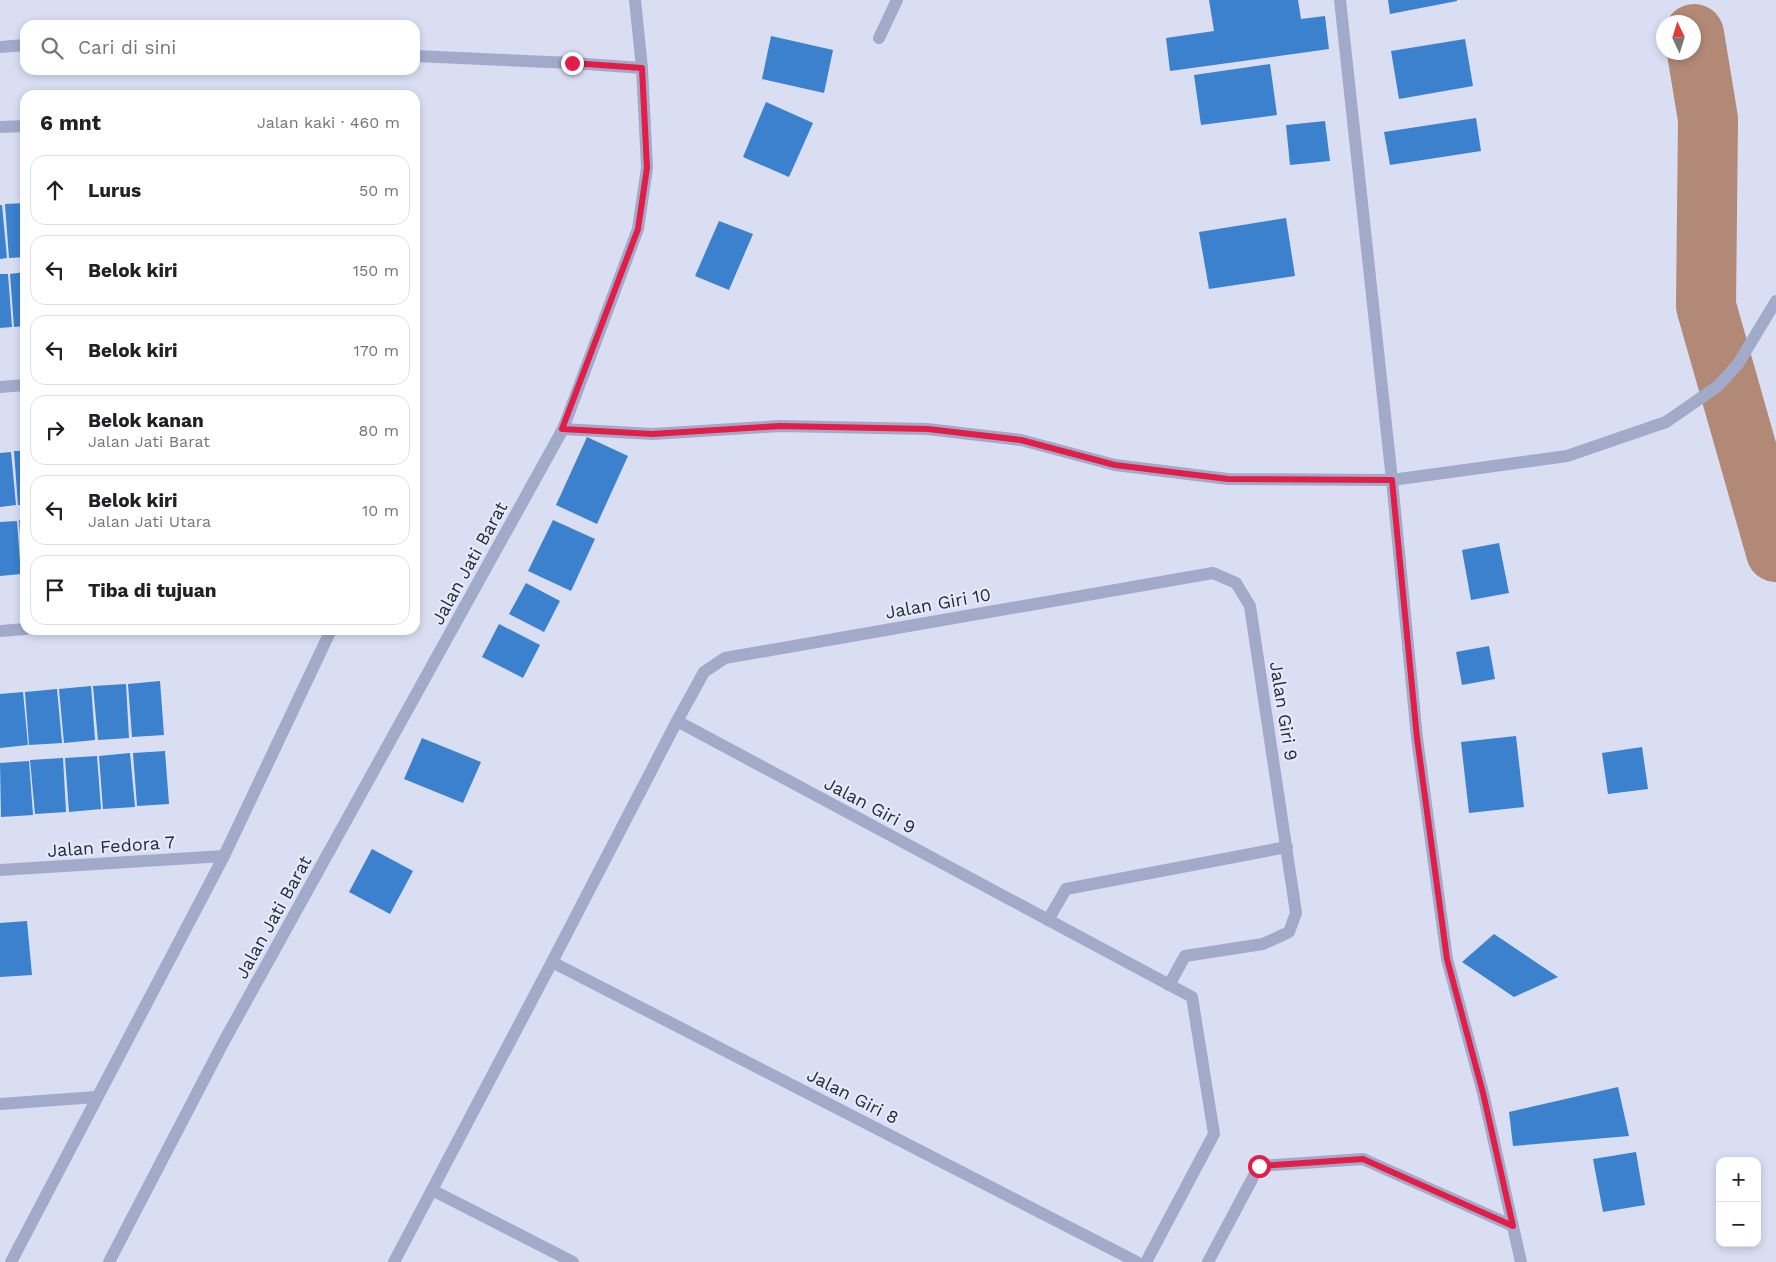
<!DOCTYPE html>
<html lang="id">
<head>
<meta charset="utf-8">
<style>
  body { margin:0; font-family:"Work Sans",sans-serif; background:#f6f6f6; color:#202124 }
  .controls { position:absolute; right:15px; bottom:15px; display:grid; overflow:hidden; border-radius:10px; box-shadow:0 2px 8px #0003 }
  .controls button { width:45px; height:45px; display:grid; place-items:center; padding:0; border:0; border-bottom:1px solid #e0e0e0; background:#fff; color:#202124; font:25px sans-serif }
  .compass { position:absolute; left:1656px; top:15px; width:45px; height:45px; border-radius:50%; background:#fff; box-shadow:0 2px 8px #0003; rotate:356deg }
  .stop { position:absolute; width:15px; height:15px; margin:-11px; border:4px solid #e11d48; border-radius:50%; background:#fff }
  .stop.end { background:#e11d48; border-color:#fff; box-shadow:0 1px 5px #0008 }
  .list { margin:0; padding:0; list-style:none }
  h2 { display:flex; justify-content:space-between; align-items:center; height:65px; margin:0; padding:0 20px; font-size:21px }
  h2 small { font-size:16px; font-weight:400; color:#757577 }
  .list li { display:grid; grid-template-columns:32px 1fr auto; gap:15px; align-items:center; box-sizing:border-box; height:70px; margin:0 10px 10px; padding:0 10px; border:1px solid #e0e0e0; border-radius:15px }
  .list b { display:block; font-size:19px; white-space:nowrap }
  .list p { margin:0; font-size:16px; white-space:nowrap; color:#757577 }
  .list em { font-size:16px; font-style:normal; color:#757577 }
  .icon { flex:none; width:28px; height:28px; fill:none; stroke:currentColor; stroke-width:2; stroke-linecap:round; stroke-linejoin:round }
  .map { position:relative; flex:none; width:1776px; height:1262px; overflow:hidden }
  .search { position:absolute; background:#fff; box-shadow:0 2px 8px #0003; left:20px; top:20px; width:400px; height:55px; display:flex; align-items:center; gap:12px; box-sizing:border-box; padding:0 18px; border-radius:15px; color:#757577; font-size:19px }
  .panel { position:absolute; background:#fff; box-shadow:0 2px 8px #0003; left:20px; top:90px; width:400px; height:545px; border-radius:15px }
  .map>svg:first-child { display:block }
  .lines { fill:none; stroke-linecap:round; stroke-linejoin:round }
  .river { stroke:#b28976; stroke-width:60 }
  .building { fill:#3b81ce }
  .minor { stroke:#a1abc9; stroke-width:12 }
  .route { stroke:#e11d48; stroke-width:6 }
  .labels { text-anchor:middle; dominant-baseline:central; stroke-width:4.5; stroke-linejoin:round; paint-order:stroke }
  .street-label { font-size:18px; fill:#262d37; stroke:#e5e9fa }
</style>
</head>
<body>
<div class="map">
<svg width="1776" height="1262" viewBox="0 0 1776 1262">
  <rect width="100%" height="100%" fill="#d9def3"/>
  <g class="lines">
    <polyline class="river" points="1694,34 1708,119 1706,306 1776,552"/>
  </g>
  <g class="building">
    <polygon points="1209,0 1298,0 1301,19 1325,16 1329,49 1170,71 1166,38 1214,31"/>
    <polygon points="1388,0 1457,0 1457,1 1390,14"/>
    <polygon points="771,36 833,50 824,93 762,79"/>
    <polygon points="1465,39 1473,86 1399,99 1391,51"/>
    <polygon points="1270,64 1277,115 1201,125 1194,75"/>
    <polygon points="766,102 813,123 789,177 743,157"/>
    <polygon points="1476,118 1481,151 1390,165 1384,132"/>
    <polygon points="1325,121 1330,161 1290,165 1286,125"/>
    <polygon points="25,203 25,257 9,258 5,204"/>
    <polygon points="0,205 2,205 7,258 0,259"/>
    <polygon points="1286,218 1295,276 1209,289 1199,232"/>
    <polygon points="719,221 753,234 729,290 695,276"/>
    <polygon points="25,272 25,326 14,327 10,274"/>
    <polygon points="0,274 8,274 12,327 0,328"/>
    <polygon points="587,437 628,456 597,524 556,505"/>
    <polygon points="14,451 25,451 25,505 18,505"/>
    <polygon points="11,452 16,505 0,507 0,453"/>
    <polygon points="19,520 25,520 25,574 23,574"/>
    <polygon points="553,520 595,539 571,591 528,571"/>
    <polygon points="17,521 21,574 0,576 0,522"/>
    <polygon points="1499,543 1509,593 1471,600 1462,550"/>
    <polygon points="526,583 560,601 544,632 509,614"/>
    <polygon points="499,624 540,645 523,678 482,657"/>
    <polygon points="1489,646 1495,679 1462,685 1456,652"/>
    <polygon points="160,681 164,735 132,737 128,684"/>
    <polygon points="126,684 129,738 98,740 93,686"/>
    <polygon points="91,686 95,740 64,743 59,689"/>
    <polygon points="57,689 62,743 29,745 25,692"/>
    <polygon points="23,692 28,745 0,748 0,694"/>
    <polygon points="1516,736 1524,807 1469,813 1461,742"/>
    <polygon points="422,738 481,762 463,803 404,779"/>
    <polygon points="1642,747 1648,789 1608,794 1602,753"/>
    <polygon points="165,751 169,804 137,806 133,753"/>
    <polygon points="130,753 135,807 103,809 99,756"/>
    <polygon points="97,756 101,809 69,812 65,758"/>
    <polygon points="63,758 66,812 35,814 30,760"/>
    <polygon points="29,761 33,815 1,817 0,763"/>
    <polygon points="372,849 413,871 390,914 349,892"/>
    <polygon points="27,921 32,975 0,977 0,923"/>
    <polygon points="1494,934 1558,977 1514,997 1462,962"/>
    <polygon points="1618,1087 1629,1136 1513,1146 1509,1112"/>
    <polygon points="1636,1152 1645,1205 1603,1212 1593,1159"/>
  </g>
  <g class="lines">
    <g class="minor">
      <polyline points="1340,0 1392,480 1417,738 1447,959 1483,1093 1521,1262"/>
      <polyline points="879,38 897,0"/>
      <polyline points="0,47 25,45"/>
      <polyline points="415,56 572,63 642,68"/>
      <polyline points="0,127 25,126"/>
      <polyline points="0,387 25,385"/>
      <polyline points="563,429 653,434 780,426 927,429 1021,440 1115,465 1228,479 1392,480 1567,456 1666,422 1718,386 1738,364 1776,301"/>
      <polyline points="0,631 25,629"/>
      <polyline points="677,721 1192,997 1214,1134 1146,1262"/>
      <polyline points="0,870 224,856"/>
      <polyline points="1048,920 1066,889 1287,847"/>
      <polyline points="552,962 1137,1262"/>
      <polyline points="0,1104 96,1097"/>
      <polyline points="432,1190 573,1262"/>
      <polyline points="11,1262 224,856 331,630"/>
      <polyline points="109,1262 223,1043 563,429 638,229 647,168 642,68 635,0"/>
      <polyline points="394,1262 552,962 677,721 704,672 725,658 1213,573 1236,583 1250,606 1296,913 1289,932 1263,944 1185,956 1169,985"/>
      <polyline points="1208,1262 1259,1166 1363,1159 1513,1226"/>
    </g>
  </g>
  <g class="lines">
    <polyline class="route" points="572,63 642,68 647,168 638,229 562,429 652,434 780,426 928,429 1021,440 1115,465 1228,479 1392,480 1417,738 1447,959 1483,1093 1513,1226 1363,1159 1259,1166"/>
  </g>
  <g class="labels">
    <g class="street-label">
      <text transform="translate(469 563) rotate(-61)">Jalan Jati Barat</text>
      <text transform="translate(938 603) rotate(-10)">Jalan Giri 10</text>
      <text transform="translate(1284 711) rotate(81)">Jalan Giri 9</text>
      <text transform="translate(870 805) rotate(28)">Jalan Giri 9</text>
      <text transform="translate(111 846) rotate(-4)">Jalan Fedora 7</text>
      <text transform="translate(273 917) rotate(-61)">Jalan Jati Barat</text>
      <text transform="translate(853 1096) rotate(27)">Jalan Giri 8</text>
    </g>
  </g>
</svg>
<div class="controls">
<button>+</button>
<button>−</button>
</div>
<svg class="compass" viewBox="-18 -18 36 36"><path d="M0-13l5 13h-10z" fill="#e53935"/><path d="M0 13l5-13h-10z" fill="#757577"/></svg>
<div class="stop" style="left:1259px;top:1166px"></div>
<div class="stop end" style="left:572px;top:63px"></div>
<div class="search"><svg class="icon" aria-label="search" viewBox="0 0 24 24"><circle cx="10" cy="10" r="6"/><path d="M15 15l6 6"/></svg>Cari di sini</div>
<section class="panel">
<h2>6 mnt<small>Jalan kaki · 460 m</small></h2>
<ul class="list">
<li><svg class="icon" aria-label="ahead" viewBox="0 0 24 24"><path d="M12 20V5M6 11l6-6 6 6"/></svg><div><b>Lurus</b></div><em>50 m</em></li>
<li><svg class="icon" aria-label="left" viewBox="0 0 24 24"><path d="M17 20v-9H6M10 6l-5 5 5 5"/></svg><div><b>Belok kiri</b></div><em>150 m</em></li>
<li><svg class="icon" aria-label="left" viewBox="0 0 24 24"><path d="M17 20v-9H6M10 6l-5 5 5 5"/></svg><div><b>Belok kiri</b></div><em>170 m</em></li>
<li><svg class="icon" aria-label="right" viewBox="0 0 24 24"><path d="M7 20v-9h11M14 6l5 5-5 5"/></svg><div><b>Belok kanan</b><p>Jalan Jati Barat</p></div><em>80 m</em></li>
<li><svg class="icon" aria-label="left" viewBox="0 0 24 24"><path d="M17 20v-9H6M10 6l-5 5 5 5"/></svg><div><b>Belok kiri</b><p>Jalan Jati Utara</p></div><em>10 m</em></li>
<li><svg class="icon" aria-label="arrive" viewBox="0 0 24 24"><path d="M6 21V4h12l-3 4 3 4H6"/></svg><div><b>Tiba di tujuan</b></div></li>
</ul>
</section>
</div>
</body>
</html>
